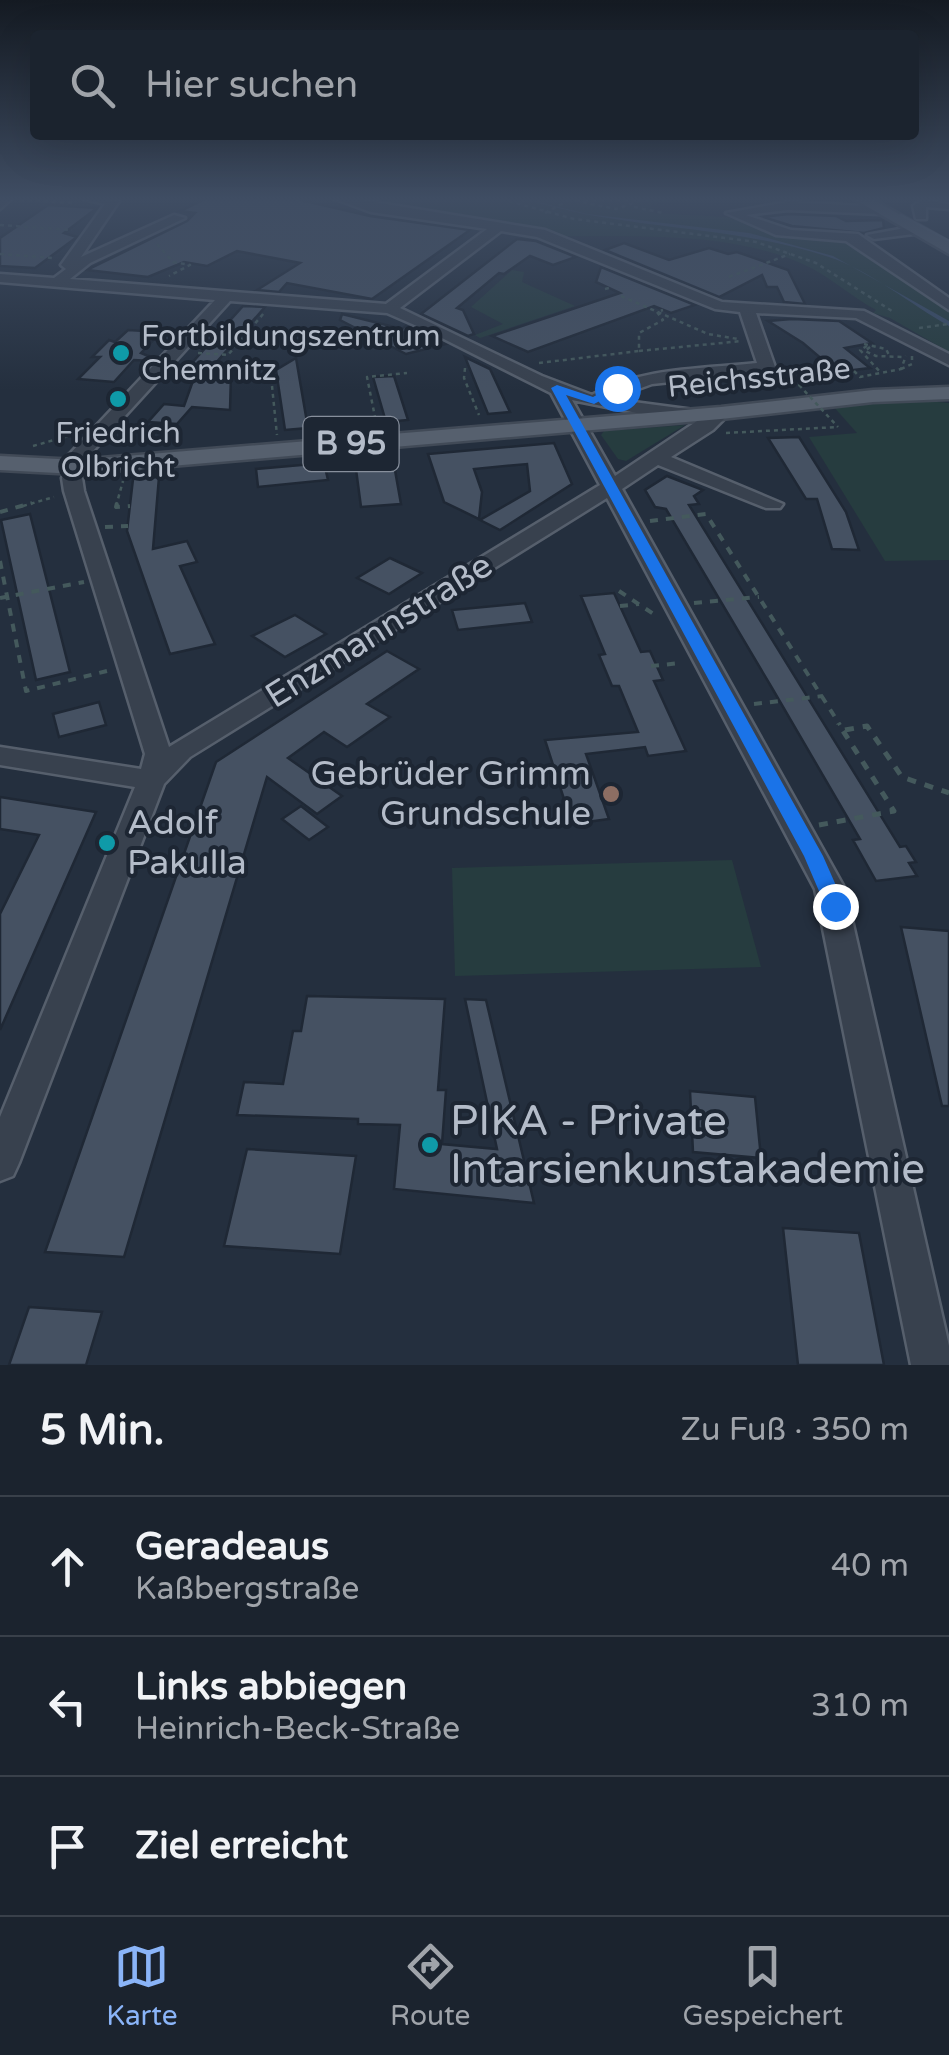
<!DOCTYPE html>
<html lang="de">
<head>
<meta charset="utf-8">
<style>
  body { margin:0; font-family:"Varela Round",sans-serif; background:#282f3a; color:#f1f3f6 }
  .stop { position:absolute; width:30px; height:30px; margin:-22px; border:8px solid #1a73e8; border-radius:50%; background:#fff }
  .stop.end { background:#1a73e8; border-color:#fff; box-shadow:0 2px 10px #0008 }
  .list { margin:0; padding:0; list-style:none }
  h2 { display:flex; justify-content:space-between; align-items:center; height:130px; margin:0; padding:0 40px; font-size:42px }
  h2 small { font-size:32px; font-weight:400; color:#a0a4aa }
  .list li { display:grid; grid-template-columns:65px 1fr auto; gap:30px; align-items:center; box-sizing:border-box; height:140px; padding:0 40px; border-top:2px solid #39404a }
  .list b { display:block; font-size:38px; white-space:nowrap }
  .list p { margin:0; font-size:32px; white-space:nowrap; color:#a0a4aa }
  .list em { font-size:32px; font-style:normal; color:#a0a4aa }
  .icon { flex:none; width:55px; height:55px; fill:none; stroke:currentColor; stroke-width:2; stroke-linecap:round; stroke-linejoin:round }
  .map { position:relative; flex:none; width:949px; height:1365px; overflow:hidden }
  .search { position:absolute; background:#1b232e; box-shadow:0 10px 40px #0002; left:30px; right:30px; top:30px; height:110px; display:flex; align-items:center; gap:25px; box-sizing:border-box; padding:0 35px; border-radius:10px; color:#a0a4aa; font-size:38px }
  .sheet { height:550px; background:#1b232e }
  nav { display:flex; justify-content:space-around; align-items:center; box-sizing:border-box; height:140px; border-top:2px solid #39404a; background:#1b232e; font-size:28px; color:#a0a4aa }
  nav a { display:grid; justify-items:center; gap:5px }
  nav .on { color:#8ab4f8 }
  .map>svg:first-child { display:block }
  .green { fill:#263c3f }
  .water { fill:#394c67 }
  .building { fill:#455162; stroke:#1f2835; stroke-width:2.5 }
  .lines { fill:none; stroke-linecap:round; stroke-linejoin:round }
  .minor-casing { stroke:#565f6c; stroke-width:5 }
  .major-casing { stroke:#414a57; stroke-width:5 }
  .path-far2 { stroke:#44595c; stroke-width:2.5; stroke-dasharray:4 4; stroke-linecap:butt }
  .path-far1 { stroke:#44595c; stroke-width:4; stroke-dasharray:8 8; stroke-linecap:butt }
  .path { stroke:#44595c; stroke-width:5; stroke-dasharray:9 9; stroke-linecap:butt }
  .minor { fill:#38414e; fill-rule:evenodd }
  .major { fill:#56606e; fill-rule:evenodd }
  .tram { stroke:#5a6575; stroke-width:2.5 }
  .path-bridge { stroke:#44595c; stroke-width:2.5; stroke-dasharray:4 4; stroke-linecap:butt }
  .route { fill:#1a73e8 }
  .culture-dot { fill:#0f9aa8; stroke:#1d2633; stroke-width:4 }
  .education-dot { fill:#8d6e63; stroke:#1d2633; stroke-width:4 }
  .labels { text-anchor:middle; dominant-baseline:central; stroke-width:8; stroke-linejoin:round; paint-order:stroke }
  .far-poi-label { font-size:30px; fill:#b4bcc9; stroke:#1d2633; text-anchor:start }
  .far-street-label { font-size:30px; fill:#b4bcc9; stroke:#1d2633 }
  .shield { fill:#1d2633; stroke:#878f9c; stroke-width:2.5 }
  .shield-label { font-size:32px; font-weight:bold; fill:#b4bcc9 }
  .street-label { font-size:35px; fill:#b4bcc9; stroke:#1d2633 }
  .poi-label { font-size:35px; fill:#b4bcc9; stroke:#1d2633; text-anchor:end }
  .near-poi-label { font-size:42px; fill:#b4bcc9; stroke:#1d2633; text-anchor:start }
</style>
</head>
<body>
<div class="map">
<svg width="949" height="1365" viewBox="0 0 949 1365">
  <rect width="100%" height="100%" fill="#242f3e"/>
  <g class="green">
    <path d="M357 199H706L652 204 650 213 727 217 793 238 844 241 949 307V352L890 318 873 313 876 310C853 298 834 280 811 268 737 231 641 237 560 236L546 230Z"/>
    <polygon points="512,270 524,272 522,282 575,306 480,338 475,335 503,324 471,307"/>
    <polygon points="918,400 949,403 949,560 885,561 809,437 857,433 833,406"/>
    <polygon points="685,425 626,461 618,459 601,435 604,431"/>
    <polygon points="732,860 761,967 455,976 452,868"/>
  </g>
  <path class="water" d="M526 199 587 214 749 233 833 256 949 321V326C910 304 871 271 829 257 730 224 625 231 526 199Z"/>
  <g class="building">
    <polygon points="205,199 296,199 370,216 470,230 372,299 287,283 279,292 257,290 300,263 237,251 207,266 184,262 148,277 87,270 187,221 195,213 180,211"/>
    <polygon points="48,205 97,208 64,233 77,237 35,268 0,266 0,238"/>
    <polygon points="788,214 836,216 846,221 883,220 884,228 864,233 792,226 763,217"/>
    <polygon points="517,239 536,241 576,257 553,265 530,256 504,274 499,273 457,308 463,310 474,334 468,336 421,314"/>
    <polygon points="624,243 669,260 709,248 728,254 737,252 788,270 805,304 784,302 777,287 767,287 762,275 719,297 605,250"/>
    <polygon points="601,267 695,305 671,313 654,306 528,352 492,336 620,293 596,282"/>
    <polygon points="243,306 265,307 208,372 231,374 230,410 192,407 177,424 148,422 164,404 184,406 195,375 182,374"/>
    <polygon points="342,314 402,329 406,326 446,344 406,354 340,320"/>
    <polygon points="792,319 839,321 872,343 845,348 870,368 837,372 803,343 768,321"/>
    <polygon points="128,330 161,332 141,353 153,358 152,361 134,360 114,382 78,379 100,357 92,357 109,340 115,342"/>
    <polygon points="465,357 490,369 510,412 488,414"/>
    <polygon points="296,358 308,428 285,430 276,370"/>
    <polygon points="394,376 408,420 386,422 373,377"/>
    <polygon points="799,437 846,512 859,550 832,549 817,499 806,499 768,438"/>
    <polygon points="554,443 572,484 500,530 480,520 530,491 527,464 474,469 482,492 479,519 444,502 428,454"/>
    <polygon points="393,459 401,504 361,507 355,462"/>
    <polygon points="324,463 328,480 258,487 256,469"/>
    <polygon points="667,476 703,490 694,496 699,504 689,505 900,847 906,846 916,862 909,863 917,876 876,881 853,840 860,839 772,688 666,509 655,507 645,490"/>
    <polygon points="159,477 153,549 187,541 197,562 180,566 215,644 170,654 127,531 133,479"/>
    <polygon points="30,514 70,672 36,680 1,520"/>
    <polygon points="390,558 422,573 389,594 357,578"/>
    <polygon points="614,593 641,652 650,651 663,680 654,681 686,751 648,756 645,747 586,754 609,819 572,824 545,740 638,732 619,686 612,686 599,655 605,654 581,596"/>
    <polygon points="525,603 532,622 458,630 452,610"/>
    <polygon points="295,615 326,634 285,657 252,636"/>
    <polygon points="387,651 419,669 367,704 390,717 347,747 324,732 288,758 342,796 317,814 267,777 124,1257 45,1252 216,762"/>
    <polygon points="99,702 106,725 59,737 53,714"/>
    <polygon points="0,797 96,812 0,1030 0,914 39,835 0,829"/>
    <polygon points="301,806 328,827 309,840 282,819"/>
    <polygon points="901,927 949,931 949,1106 942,1106"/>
    <polygon points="307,996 445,999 438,1090 446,1090 442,1144 497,1149 465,999 486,1000 534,1203 394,1189 400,1125 358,1124 358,1119 237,1115 244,1082 283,1084 293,1031 301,1031"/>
    <polygon points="690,1091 755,1097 761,1158 693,1152"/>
    <polygon points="247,1149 356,1156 340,1254 224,1246"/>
    <polygon points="783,1228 859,1233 884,1365 798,1365"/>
    <polygon points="29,1307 102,1312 86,1365 9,1365"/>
  </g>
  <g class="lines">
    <g class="minor-casing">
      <g id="minor">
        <polygon points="0,199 11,199 0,209"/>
        <path d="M84 199 119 201 81 257 174 215 185 218 90 263 70 279 386 304 487 229 371 212 335 199H355L545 230 722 302 864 311 949 354V365L856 318 756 313 775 367 773 371 652 384 611 399 694 410 703 415 700 419 642 414 572 400 615 476 715 409H727L730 413 713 430 671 457 783 504 780 508H766L658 465 622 489 845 889 949 1346V1365H911L815 889 607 498 190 757 164 784 19 1163 13 1176 0 1181V1117L135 787 0 765V747L141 769 145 754 64 491 62 478 70 463 65 459 215 300 0 282V274L54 278 66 269 61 265 105 204ZM501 231 537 237 715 309 740 312 757 363C703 369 641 367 592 395L542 376 400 308ZM230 301 387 313 426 330 551 393 600 485 169 747 84 491 82 478 87 467 82 463Z"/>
        <polygon points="924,199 949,201 949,209 926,207 926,219 916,219 913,206"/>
        <polygon points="788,202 884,207 886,210 880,214 788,210 746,215 791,230 858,234 949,298 949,310 846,241 776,235 726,213"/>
        <polygon points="916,226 923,230 921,233 874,239 867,235"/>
      </g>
    </g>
    <g class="major-casing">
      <g id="major">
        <polygon points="854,199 872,199 949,242 949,254"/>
        <polygon points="949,387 949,399 873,402 721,419 77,474 0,470 0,456 77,460 721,407 873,390"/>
      </g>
    </g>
    <g class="path-far2">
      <polyline points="501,199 574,219 756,242 816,263 892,311"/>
      <polyline points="567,199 616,209 642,200 703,199"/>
      <polyline points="20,200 75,203"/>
      <polyline points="296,200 305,199"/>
      <polyline points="576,200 642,200"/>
      <polyline points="634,207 663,213"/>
      <polyline points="545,213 567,201"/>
      <polyline points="0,225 72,230"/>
      <polyline points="157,244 173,262 190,265 169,276"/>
      <polyline points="0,254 53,258"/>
      <polyline points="729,277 790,254"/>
      <polyline points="605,289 609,288"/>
      <polyline points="621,296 708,334 738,339"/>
      <polyline points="919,328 949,324"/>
      <polyline points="864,344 886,349 889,355"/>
      <polyline points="867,346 860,350 881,373"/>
      <polyline points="870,347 865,351 876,356 903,357"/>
      <polyline points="639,351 742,341"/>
      <polyline points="198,353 228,355 264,313"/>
      <polyline points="539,363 639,351 639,333 663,320 657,312 663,310"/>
      <polyline points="465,368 464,378 479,415"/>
      <polyline points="901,369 912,364 912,356"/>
      <polyline points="854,371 860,377 901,369 906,356"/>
      <polyline points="775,379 799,385 838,380"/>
      <polyline points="272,386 277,435"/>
      <polyline points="377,427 367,377 407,373"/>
      <polyline points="726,433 838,427"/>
      <polyline points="33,446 72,435"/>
      <polyline points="23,506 54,497"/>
      <polyline points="116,506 123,481"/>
    </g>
    <g class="path-far1">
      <polyline points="117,503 116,507 130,506"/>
      <polyline points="0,512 32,503"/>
      <polyline points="650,521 706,514 840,725"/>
      <polyline points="105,527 128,526"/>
      <polyline points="0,561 26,691 111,670"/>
      <polyline points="619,591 658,617"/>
      <polyline points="0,598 84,582"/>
      <polyline points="694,603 759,597"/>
      <polyline points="620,606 639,604"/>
      <polyline points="651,666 681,663"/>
      <polyline points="754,704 823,696"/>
    </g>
    <g class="path">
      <polyline points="845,730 867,726 902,777 949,793"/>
      <polyline points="819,825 894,811 838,723"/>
    </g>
    <use href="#minor" class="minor"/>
    <use href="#major" class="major"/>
    <g class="tram">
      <polyline points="928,199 949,203"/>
      <polyline points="901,215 949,241"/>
    </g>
    <polyline class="path-bridge" points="799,385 838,427"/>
  </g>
  <linearGradient id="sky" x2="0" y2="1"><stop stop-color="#141a22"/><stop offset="0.51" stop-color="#3f4d63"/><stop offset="1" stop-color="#3f4d63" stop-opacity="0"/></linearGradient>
  <rect width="949" height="390" fill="url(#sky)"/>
  <polygon class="route" points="617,384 621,390 594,404 566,395 823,856 845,906 842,912 828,912 804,856 551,388 557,385 593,397"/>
  <g class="culture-dot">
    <circle cx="121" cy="353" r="10"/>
    <circle cx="118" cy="399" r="10"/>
    <circle cx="107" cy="843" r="10"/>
    <circle cx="430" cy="1145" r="10"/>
  </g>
  <circle class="education-dot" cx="611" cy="794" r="10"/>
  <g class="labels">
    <g class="far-poi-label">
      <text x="141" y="336">Fortbildungszentrum<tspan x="141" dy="34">Chemnitz</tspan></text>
      <text x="118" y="433" text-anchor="middle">Friedrich<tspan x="118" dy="34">Olbricht</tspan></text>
    </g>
    <g class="far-street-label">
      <text transform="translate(759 378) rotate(-6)">Reichsstraße</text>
    </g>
    <rect class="shield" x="303.5" y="417" width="95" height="54" rx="8"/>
    <g class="shield-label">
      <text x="351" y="444">B 95</text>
    </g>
    <g class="street-label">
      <text transform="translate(379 631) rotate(-32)">Enzmannstraße</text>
    </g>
    <g class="poi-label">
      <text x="591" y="774">Gebrüder Grimm<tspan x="591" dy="40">Grundschule</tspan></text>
      <text x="127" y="823" text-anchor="start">Adolf<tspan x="127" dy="40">Pakulla</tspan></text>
    </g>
    <g class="near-poi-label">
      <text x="450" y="1121">PIKA - Private<tspan x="450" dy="48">Intarsienkunstakademie</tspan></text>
    </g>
  </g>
</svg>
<div class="stop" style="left:617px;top:388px"></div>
<div class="stop end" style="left:835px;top:906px"></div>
<div class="search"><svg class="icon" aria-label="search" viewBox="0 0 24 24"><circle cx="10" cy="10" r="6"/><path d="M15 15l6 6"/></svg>Hier suchen</div>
</div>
<section class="sheet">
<h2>5 Min.<small>Zu Fuß · 350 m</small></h2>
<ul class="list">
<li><svg class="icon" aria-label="ahead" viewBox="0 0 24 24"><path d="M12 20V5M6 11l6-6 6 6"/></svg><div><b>Geradeaus</b><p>Kaßbergstraße</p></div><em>40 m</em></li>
<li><svg class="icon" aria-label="left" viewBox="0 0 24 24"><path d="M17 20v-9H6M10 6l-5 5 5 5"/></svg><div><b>Links abbiegen</b><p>Heinrich-Beck-Straße</p></div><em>310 m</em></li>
<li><svg class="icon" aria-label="arrive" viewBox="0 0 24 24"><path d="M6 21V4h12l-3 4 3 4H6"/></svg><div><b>Ziel erreicht</b></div></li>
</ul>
</section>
<nav>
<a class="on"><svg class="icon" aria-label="map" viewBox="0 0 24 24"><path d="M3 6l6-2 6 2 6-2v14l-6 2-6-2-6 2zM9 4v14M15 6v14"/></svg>Karte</a>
<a><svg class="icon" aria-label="directions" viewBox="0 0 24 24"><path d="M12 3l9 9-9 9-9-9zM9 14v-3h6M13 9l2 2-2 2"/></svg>Route</a>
<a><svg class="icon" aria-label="saved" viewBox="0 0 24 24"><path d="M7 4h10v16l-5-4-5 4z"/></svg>Gespeichert</a>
</nav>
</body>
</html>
